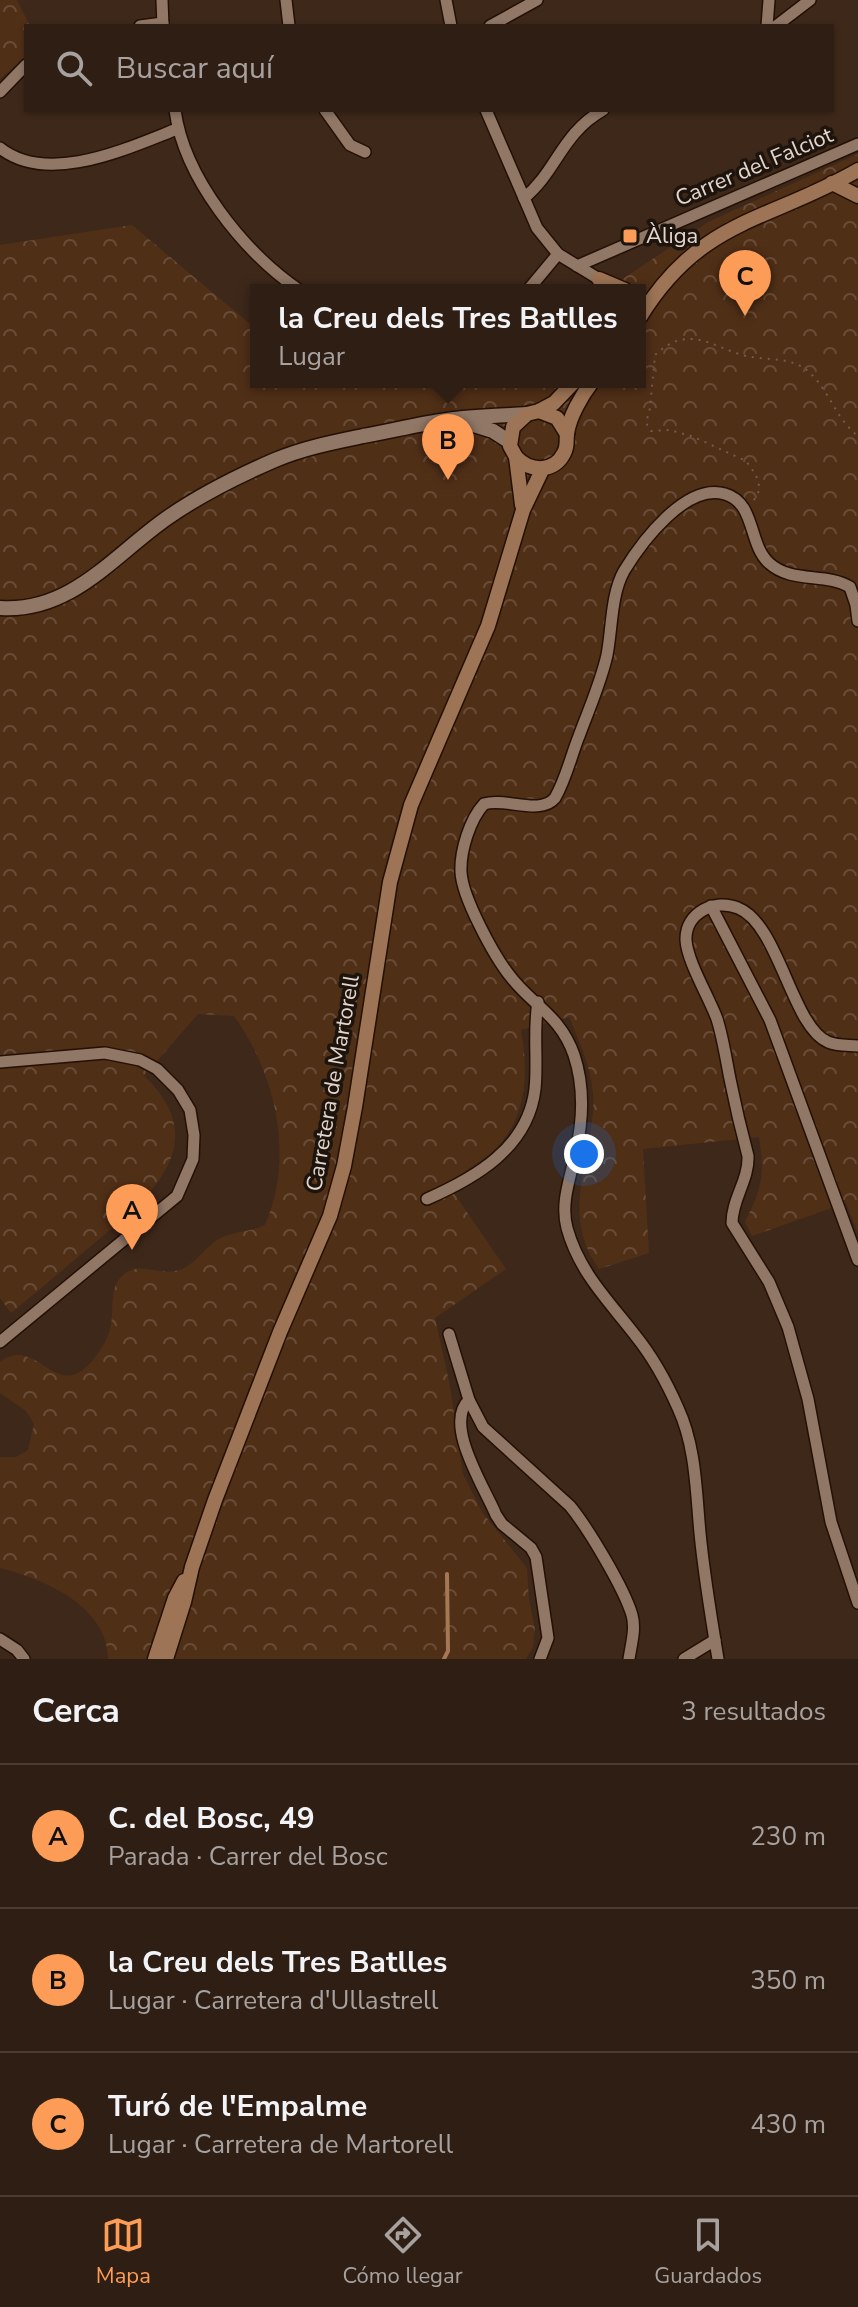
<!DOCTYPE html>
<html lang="es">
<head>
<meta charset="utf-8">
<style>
  body { margin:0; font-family:"Nunito Sans",sans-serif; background:#3a2b22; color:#f1f3f6 }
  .you { position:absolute; left:584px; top:1154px; width:28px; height:28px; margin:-20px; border:6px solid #fff; border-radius:50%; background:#1a73e8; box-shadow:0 0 0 12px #1a73e833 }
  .badge { display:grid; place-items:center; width:52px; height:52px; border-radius:50%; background:#fd9c56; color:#111; font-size:26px; font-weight:700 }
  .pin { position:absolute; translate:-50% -66px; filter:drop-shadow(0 2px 4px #0008) }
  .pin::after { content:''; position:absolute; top:42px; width:28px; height:24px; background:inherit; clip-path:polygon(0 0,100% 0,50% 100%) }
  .popup { position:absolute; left:250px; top:284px; width:396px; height:104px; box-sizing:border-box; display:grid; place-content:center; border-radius:0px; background:#2e1e14; filter:drop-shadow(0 2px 6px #0005); font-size:26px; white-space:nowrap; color:#a7a2a0 }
  .popup b { font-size:30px; color:#f1f3f6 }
  .popup::after { content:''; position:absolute; left:50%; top:100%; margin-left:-16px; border:16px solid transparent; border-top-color:#2e1e14 }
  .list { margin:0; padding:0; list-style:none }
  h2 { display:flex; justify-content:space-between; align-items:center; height:104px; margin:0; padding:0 32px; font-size:34px }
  h2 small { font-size:26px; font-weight:400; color:#a7a2a0 }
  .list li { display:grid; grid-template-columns:52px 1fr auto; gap:24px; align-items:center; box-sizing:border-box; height:144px; padding:0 32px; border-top:2px solid #493c34 }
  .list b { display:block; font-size:30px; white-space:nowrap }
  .list p { margin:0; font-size:26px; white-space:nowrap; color:#a7a2a0 }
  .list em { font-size:26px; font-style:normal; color:#a7a2a0 }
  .icon { flex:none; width:44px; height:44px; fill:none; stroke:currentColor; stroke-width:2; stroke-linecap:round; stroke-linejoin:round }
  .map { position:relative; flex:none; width:858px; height:1659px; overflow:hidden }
  .search { position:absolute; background:#2e1e14; box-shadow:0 2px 6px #0004; left:24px; right:24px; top:24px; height:88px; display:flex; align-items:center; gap:20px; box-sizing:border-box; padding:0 28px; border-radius:0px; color:#a7a2a0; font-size:30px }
  .sheet { height:536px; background:#2e1e14 }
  nav { display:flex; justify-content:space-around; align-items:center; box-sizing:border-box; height:112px; border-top:2px solid #493c34; background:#2e1e14; font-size:22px; color:#a7a2a0 }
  nav a { display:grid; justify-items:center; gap:4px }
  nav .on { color:#fd9c56 }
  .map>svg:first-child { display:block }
  .forest { fill:url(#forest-crowns) }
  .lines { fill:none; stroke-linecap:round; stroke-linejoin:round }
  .stream { stroke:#a57755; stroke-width:4 }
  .minor-casing { stroke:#241004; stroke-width:14 }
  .tertiary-casing { stroke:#241004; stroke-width:17 }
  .secondary-casing { stroke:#241004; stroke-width:17 }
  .path { stroke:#705c50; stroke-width:2; stroke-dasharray:2 6; stroke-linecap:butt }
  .minor { stroke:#907766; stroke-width:11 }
  .tertiary { stroke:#907766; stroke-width:14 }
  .secondary { stroke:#9d7455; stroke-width:14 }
  .poi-dot { fill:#fd9c56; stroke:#1d140d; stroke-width:3 }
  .labels { text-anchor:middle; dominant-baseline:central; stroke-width:7; stroke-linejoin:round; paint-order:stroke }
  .street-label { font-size:22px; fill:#e4d6cd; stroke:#1d140d }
  .poi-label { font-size:22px; fill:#e4d6cd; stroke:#1d140d; text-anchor:start }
</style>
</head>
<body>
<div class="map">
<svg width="858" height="1659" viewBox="0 0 858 1659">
  <defs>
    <pattern id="forest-crowns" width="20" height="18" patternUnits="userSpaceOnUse" patternTransform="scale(2)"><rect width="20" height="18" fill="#502f17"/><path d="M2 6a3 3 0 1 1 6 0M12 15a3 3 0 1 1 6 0" fill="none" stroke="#694c38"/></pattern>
  </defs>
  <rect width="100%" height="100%" fill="#3e281a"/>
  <g class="forest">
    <polygon points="0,0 17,0 30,26 26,26 26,56 0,79"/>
    <path d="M858 154V1233L846 1203 752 1236 745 1222C762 1188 765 1175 759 1137L643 1149 649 1253 599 1269C562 1217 588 1168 593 1112 596 1079 582 1047 569 1017L521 1030C529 1073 527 1120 493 1151 479 1163 462 1173 447 1183L506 1269 435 1318 450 1386 463 1474 482 1512 527 1568 529 1600 535 1629 533 1647 526 1659H108C108 1606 44 1579 0 1568V1457H16L28 1450 34 1424 26 1411 0 1393V1362C31 1337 51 1387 78 1373 91 1366 107 1343 110 1329 115 1312 108 1289 122 1276 138 1260 157 1275 175 1271 194 1268 203 1248 219 1239 232 1231 251 1232 265 1225 295 1157 276 1074 234 1016L198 1014 144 1076C217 1144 146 1201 92 1245 65 1268 38 1291 11 1313L0 1298V245L132 225 256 329V382H640V290H606L708 222Z"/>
  </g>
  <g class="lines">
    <polyline class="stream" points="444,1659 448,1651 447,1574"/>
    <g class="minor-casing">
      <g id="minor">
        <polyline points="162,0 163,26"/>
        <polyline points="286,0 289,26"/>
        <polyline points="446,0 451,26"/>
        <polyline points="140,26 163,23"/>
        <polyline points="490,26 537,0"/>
        <polyline points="767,26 769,0"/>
        <polyline points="776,26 810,0"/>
        <polyline points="0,92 26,65"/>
        <path d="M175 110C184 178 244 252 299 290"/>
        <polyline points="325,110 350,145 365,152"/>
        <polyline points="486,110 537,228 558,254 599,279"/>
        <path d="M0 148C48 186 128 148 177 129"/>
        <path d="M524 198C557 171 561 134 603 110"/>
        <polyline points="577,266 858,144"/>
        <polyline points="528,290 558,254"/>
        <polyline points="711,906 770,1020 858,1260"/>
        <path d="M858 1046C848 1045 837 1046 828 1042 792 1027 779 924 738 908 715 898 685 913 686 940 687 961 709 997 717 1019 723 1038 726 1059 730 1079 735 1104 741 1130 748 1156 749 1180 732 1199 732 1223L769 1282 788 1327 808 1399 831 1522 858 1603"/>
        <polyline points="0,1062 105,1053 140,1060 157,1069 178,1090 190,1110 194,1135 193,1159 177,1196 0,1342"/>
        <path d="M427 1199C475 1178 528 1148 535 1089 538 1060 533 1031 538 1002"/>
        <path d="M449 1334 469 1400 483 1427 570 1506C588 1528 624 1588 632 1615 636 1629 631 1645 629 1659"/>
        <path d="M469 1400C443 1424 485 1488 496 1515L502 1524 531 1548 536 1557 548 1638 540 1659"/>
        <polyline points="0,1639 17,1650 24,1659"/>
        <polyline points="684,1659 715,1640"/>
        <path d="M718 1659C711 1617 704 1575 700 1533 696 1491 696 1447 678 1408 667 1383 652 1356 635 1335 608 1300 579 1272 567 1228 560 1202 571 1177 576 1151 583 1120 584 1085 574 1055 560 1015 533 1006 510 976 494 956 462 897 461 872 460 851 470 819 484 804 505 797 540 816 555 798 566 779 571 756 579 736 589 709 601 682 607 655 612 629 611 594 624 571 641 543 686 482 725 494 756 503 748 544 769 563 792 584 825 572 850 587L856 605 858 621"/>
      </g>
    </g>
    <g class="tertiary-casing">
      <g id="tertiary">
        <polyline points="464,422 493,431 510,442"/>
        <path d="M0 608C71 613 114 555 167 518 200 495 238 476 275 460 303 448 334 442 363 436 391 431 419 424 447 420 474 416 500 416 527 414"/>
      </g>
    </g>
    <g class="secondary-casing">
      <g id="secondary">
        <polyline points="832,183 858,196"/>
        <polyline points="599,279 625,290"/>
        <path d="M640 317C701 218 768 222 858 170"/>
        <polyline points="539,411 557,418 567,434"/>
        <path d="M516 457C530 472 554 473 564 453 568 446 566 441 567 434 569 417 582 395 592 382"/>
        <polyline points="522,505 516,457 510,446 513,427 527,414 539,411 554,403 574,382"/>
        <polyline points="155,1659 175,1598 184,1581"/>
        <polyline points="166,1659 184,1602 192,1567 215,1500 280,1332 330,1216 344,1166 355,1107 390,882 411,805 488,626 523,510 543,468"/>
      </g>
    </g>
    <path class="path" d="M754 500 760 489 756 475 746 461 694 437 670 430 651 431 646 423 650 408 655 355C689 323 711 347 746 356 768 361 793 356 810 373 830 392 836 419 858 436"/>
    <use href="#minor" class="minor"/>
    <use href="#tertiary" class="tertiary"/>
    <use href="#secondary" class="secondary"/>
  </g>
  <rect class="poi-dot" x="622" y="228" width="16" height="16" rx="4"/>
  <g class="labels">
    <g class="street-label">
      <text transform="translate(754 167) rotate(-23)">Carrer del Falciot</text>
      <text transform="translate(333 1083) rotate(-80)">Carretera de Martorell</text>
    </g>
    <g class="poi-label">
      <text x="646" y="236">Àliga</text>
    </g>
  </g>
</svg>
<div class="you"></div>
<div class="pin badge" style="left:132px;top:1250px">A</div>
<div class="pin badge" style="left:448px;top:480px">B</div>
<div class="popup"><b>la Creu dels Tres Batlles</b>Lugar</div>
<div class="pin badge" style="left:745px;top:316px">C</div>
<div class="search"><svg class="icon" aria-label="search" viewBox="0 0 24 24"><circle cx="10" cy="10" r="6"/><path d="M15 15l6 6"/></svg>Buscar aquí</div>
</div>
<section class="sheet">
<h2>Cerca<small>3 resultados</small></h2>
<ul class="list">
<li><span class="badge">A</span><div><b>C. del Bosc, 49</b><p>Parada · Carrer del Bosc</p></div><em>230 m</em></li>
<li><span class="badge">B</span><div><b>la Creu dels Tres Batlles</b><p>Lugar · Carretera d'Ullastrell</p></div><em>350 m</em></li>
<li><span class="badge">C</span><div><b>Turó de l'Empalme</b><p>Lugar · Carretera de Martorell</p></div><em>430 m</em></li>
</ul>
</section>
<nav>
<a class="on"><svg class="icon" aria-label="map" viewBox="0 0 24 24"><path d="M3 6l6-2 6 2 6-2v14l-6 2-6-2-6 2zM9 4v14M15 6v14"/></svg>Mapa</a>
<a><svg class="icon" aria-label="directions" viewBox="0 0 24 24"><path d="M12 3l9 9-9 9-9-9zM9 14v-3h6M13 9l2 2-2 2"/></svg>Cómo llegar</a>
<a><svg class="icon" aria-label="saved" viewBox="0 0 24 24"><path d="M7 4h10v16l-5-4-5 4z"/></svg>Guardados</a>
</nav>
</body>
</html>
